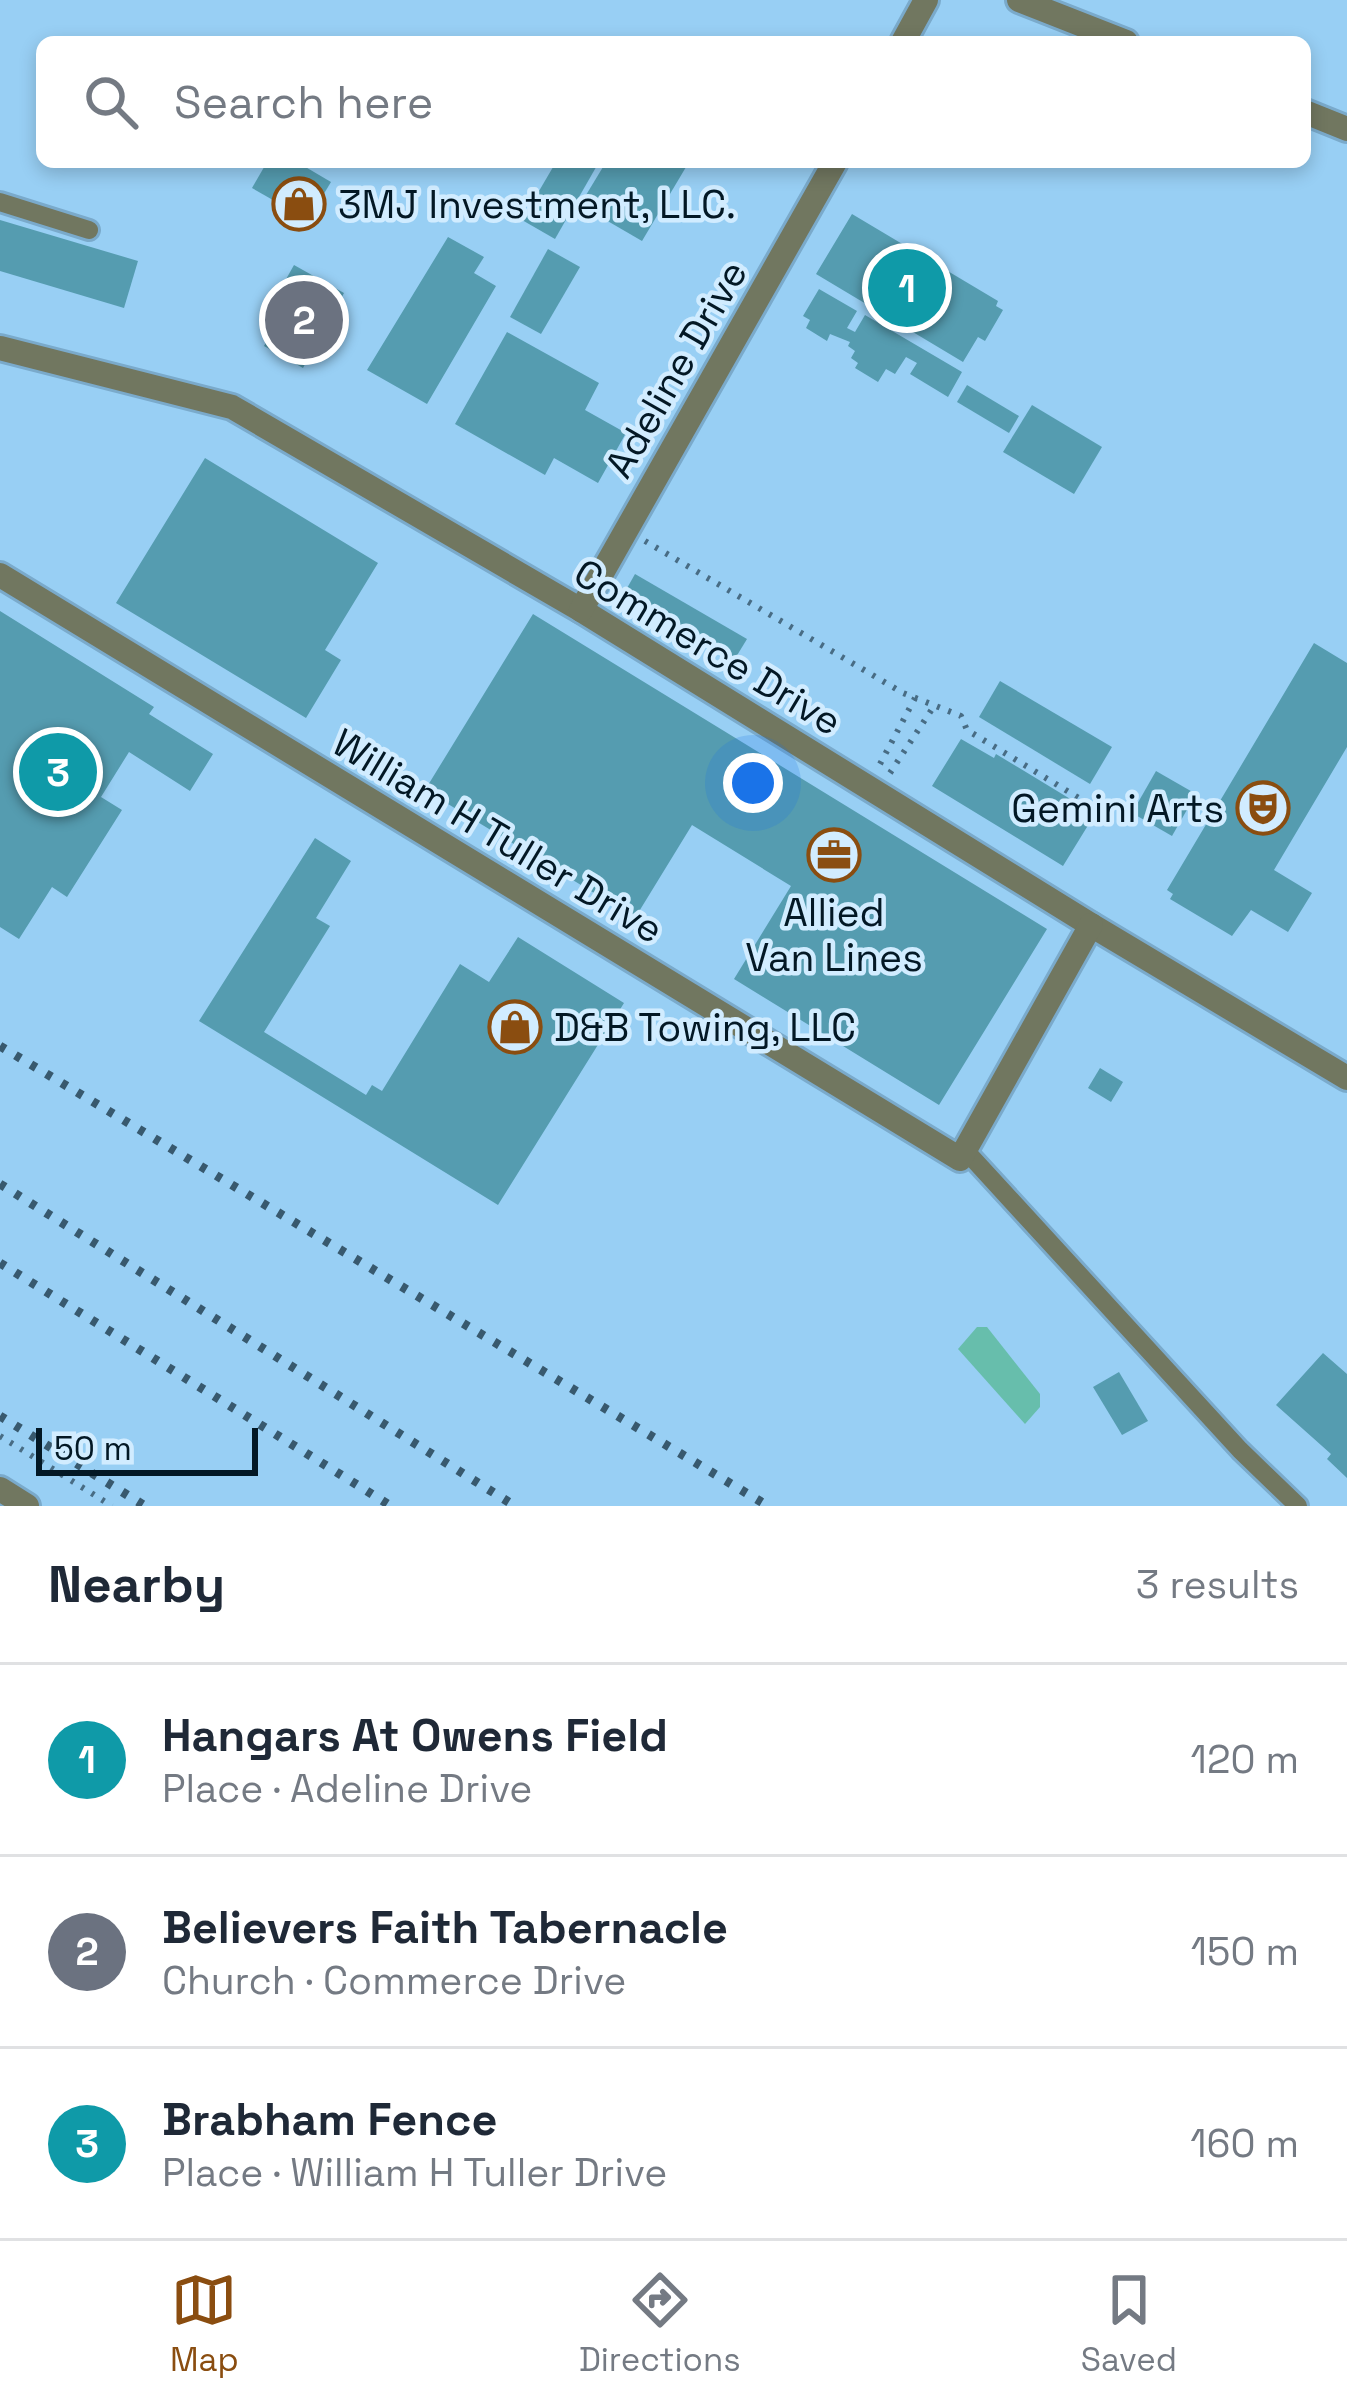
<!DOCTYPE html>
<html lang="en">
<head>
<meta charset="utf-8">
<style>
  body { margin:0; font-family:"Space Grotesk",sans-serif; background:#f2f2f3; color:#1f2937 }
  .scale { position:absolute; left:36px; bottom:30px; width:222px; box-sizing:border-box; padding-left:12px; border:6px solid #031825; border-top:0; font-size:33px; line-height:42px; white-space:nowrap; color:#031825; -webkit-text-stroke:9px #d1ecff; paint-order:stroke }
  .you { position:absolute; left:753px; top:783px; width:42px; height:42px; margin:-30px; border:9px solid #fff; border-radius:50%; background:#1a73e8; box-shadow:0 0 0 18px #1a73e833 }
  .badge { display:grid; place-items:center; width:78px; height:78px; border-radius:50%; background:#8a4d10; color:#fff; font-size:39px; font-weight:700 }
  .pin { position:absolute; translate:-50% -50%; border:6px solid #fff; box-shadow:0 3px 12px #0006 }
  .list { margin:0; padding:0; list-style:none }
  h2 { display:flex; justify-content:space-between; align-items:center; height:156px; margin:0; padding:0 48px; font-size:51px }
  h2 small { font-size:39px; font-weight:400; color:#747a83 }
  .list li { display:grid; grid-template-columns:78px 1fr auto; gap:36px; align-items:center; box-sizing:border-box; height:192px; padding:0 48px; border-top:3px solid #e0e1e3 }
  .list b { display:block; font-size:45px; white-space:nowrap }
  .list p { margin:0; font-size:39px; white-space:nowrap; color:#747a83 }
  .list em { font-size:39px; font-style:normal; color:#747a83 }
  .icon { flex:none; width:66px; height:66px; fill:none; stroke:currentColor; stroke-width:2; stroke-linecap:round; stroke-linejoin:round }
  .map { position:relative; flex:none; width:1347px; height:1506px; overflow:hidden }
  .search { position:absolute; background:#fff; box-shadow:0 6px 18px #0003; left:36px; right:36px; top:36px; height:132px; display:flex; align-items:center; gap:30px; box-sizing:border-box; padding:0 42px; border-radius:18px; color:#747a83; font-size:45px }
  .sheet { height:732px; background:#fff }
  nav { display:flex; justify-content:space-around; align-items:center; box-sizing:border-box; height:168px; border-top:3px solid #e0e1e3; background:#fff; font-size:33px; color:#747a83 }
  nav a { display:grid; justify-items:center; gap:6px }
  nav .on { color:#8a4d10 }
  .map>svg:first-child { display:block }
  .water { fill:#67beac }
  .building { fill:#559cb0 }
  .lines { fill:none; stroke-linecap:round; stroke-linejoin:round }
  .service-casing { stroke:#7aaacb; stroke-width:24 }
  .minor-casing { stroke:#7aaacb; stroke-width:30 }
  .path { stroke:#486c84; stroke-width:6; stroke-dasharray:3 9; stroke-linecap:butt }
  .service { stroke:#717760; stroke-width:18 }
  .minor { stroke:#717760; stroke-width:24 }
  .rail { stroke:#38596e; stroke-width:9; stroke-dasharray:6 12; stroke-linecap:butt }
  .labels { text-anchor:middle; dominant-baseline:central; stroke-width:9; stroke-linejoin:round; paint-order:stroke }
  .poi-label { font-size:39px; fill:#031825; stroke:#d1ecff; text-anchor:start }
  .street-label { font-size:39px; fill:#031825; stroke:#d1ecff }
</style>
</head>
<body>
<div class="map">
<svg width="1347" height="1506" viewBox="0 0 1347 1506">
  <rect width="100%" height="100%" fill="#98cff4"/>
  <polygon class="water" points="977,1327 987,1327 1040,1394 1040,1407 1025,1424 958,1349"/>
  <g class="building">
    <polygon points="267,162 297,162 331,182 308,220 252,188"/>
    <polygon points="556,162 599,162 555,239 522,220"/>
    <polygon points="606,162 689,162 642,241 580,205"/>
    <polygon points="852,214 998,301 996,306 1003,310 985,341 978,337 963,362 816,274"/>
    <polygon points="0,220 138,261 124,308 0,271"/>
    <polygon points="448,237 484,257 474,273 496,286 427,404 367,370"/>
    <polygon points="548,249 580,267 541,334 510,317"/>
    <polygon points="294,265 344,293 303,368 264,346 297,288 285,281"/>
    <polygon points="819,289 857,311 847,328 855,332 865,315 962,372 948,397 910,374 917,363 906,357 895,374 886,369 878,382 855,368 858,363 851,358 855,351 848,346 850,342 830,334 827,341 806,328 810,320 803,316"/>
    <polygon points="507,332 599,383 585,410 626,433 598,483 554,458 545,475 455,424"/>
    <polygon points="967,385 1019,416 1009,433 957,402"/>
    <polygon points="1032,405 1102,447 1074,494 1003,452"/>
    <polygon points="205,458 378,563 325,650 341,660 306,718 116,603"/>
    <polygon points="635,574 747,639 733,662 622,597"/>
    <polygon points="0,611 154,707 149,714 213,754 190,791 129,752 101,797 122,810 67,897 52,887 19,939 0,927"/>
    <polygon points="533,614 1047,929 939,1105 734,979 791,886 692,825 635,918 425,790"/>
    <polygon points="1314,643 1347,663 1347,747 1274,870 1312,893 1288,932 1251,910 1232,936 1170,899 1173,894 1167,890"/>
    <polygon points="1000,681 1112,747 1090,784 979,717"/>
    <polygon points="961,739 994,758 996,754 1095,814 1063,866 932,786"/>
    <polygon points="1156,771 1196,794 1172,836 1132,813"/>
    <polygon points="315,838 351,861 316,918 330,926 264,1032 366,1095 372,1085 382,1091 460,964 489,982 518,937 624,1003 498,1205 199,1021"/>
    <polygon points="1100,1068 1123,1082 1111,1102 1088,1088"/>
    <polygon points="1323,1353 1347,1374 1347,1478 1327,1459 1331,1454 1276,1405"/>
    <polygon points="1119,1372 1148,1421 1122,1435 1093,1387"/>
  </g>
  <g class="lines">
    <g class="service-casing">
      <g id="service">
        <polyline points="0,202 89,230"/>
        <polyline points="965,1150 1240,1450 1298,1506"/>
      </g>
    </g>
    <g class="minor-casing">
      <g id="minor">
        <polyline points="1019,0 1126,42"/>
        <polyline points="903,42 926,0"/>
        <polyline points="1305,112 1347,129"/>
        <polyline points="0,348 232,407 581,610 1091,925 1347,1078"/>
        <polyline points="0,575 960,1159 1091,925"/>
        <polyline points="581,610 835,162"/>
        <polyline points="0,1489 27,1506"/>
      </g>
    </g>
    <g class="path">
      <polyline points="645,541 903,693 961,716 967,730 1110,817"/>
      <polyline points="880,764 915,698"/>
      <polyline points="890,773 934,706"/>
      <polyline points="0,1436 112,1506"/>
    </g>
    <use href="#service" class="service"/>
    <use href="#minor" class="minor"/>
    <g class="rail">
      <polyline points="0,1046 768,1506"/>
      <polyline points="0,1184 515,1506"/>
      <polyline points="0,1263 391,1506"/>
      <polyline points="0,1416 145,1506"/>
    </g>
  </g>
  <defs>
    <g id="shop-ring" transform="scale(2.7)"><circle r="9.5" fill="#d1ecff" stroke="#8a4d10" stroke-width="1.5"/><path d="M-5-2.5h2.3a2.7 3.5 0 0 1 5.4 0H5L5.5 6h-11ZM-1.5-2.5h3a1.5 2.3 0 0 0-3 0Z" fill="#8a4d10"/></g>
    <g id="theatre-ring" transform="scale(2.7)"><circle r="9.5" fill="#d1ecff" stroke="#8a4d10" stroke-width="1.5"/><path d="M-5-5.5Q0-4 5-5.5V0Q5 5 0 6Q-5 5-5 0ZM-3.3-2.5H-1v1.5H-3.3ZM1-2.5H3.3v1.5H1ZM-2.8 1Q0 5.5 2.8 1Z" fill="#8a4d10"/></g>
    <g id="office-ring" transform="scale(2.7)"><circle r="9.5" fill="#d1ecff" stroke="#8a4d10" stroke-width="1.5"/><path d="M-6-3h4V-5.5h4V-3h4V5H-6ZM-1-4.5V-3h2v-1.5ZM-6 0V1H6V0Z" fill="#8a4d10"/></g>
  </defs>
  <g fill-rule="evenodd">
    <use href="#shop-ring" x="299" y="204"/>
    <use href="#theatre-ring" x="1263" y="808"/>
    <use href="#office-ring" x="834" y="855"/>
    <use href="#shop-ring" x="515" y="1027"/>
  </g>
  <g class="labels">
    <g class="poi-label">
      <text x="338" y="204">3MJ Investment, LLC.</text>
      <text x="1224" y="808" text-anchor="end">Gemini Arts</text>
      <text x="834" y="912" text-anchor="middle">Allied<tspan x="834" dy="45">Van Lines</tspan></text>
      <text x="554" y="1027">D&amp;B Towing, LLC</text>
    </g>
    <g class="street-label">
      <text transform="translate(676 369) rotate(-60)">Adeline Drive</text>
      <text transform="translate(708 647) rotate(31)">Commerce Drive</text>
      <text transform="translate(498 836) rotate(31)">William H Tuller Drive</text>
    </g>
  </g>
</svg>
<div class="scale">50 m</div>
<div class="you"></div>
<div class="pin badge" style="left:907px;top:288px;background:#0f9aa8">1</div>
<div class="pin badge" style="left:304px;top:320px;background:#6b7280">2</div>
<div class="pin badge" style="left:58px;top:772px;background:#0f9aa8">3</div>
<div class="search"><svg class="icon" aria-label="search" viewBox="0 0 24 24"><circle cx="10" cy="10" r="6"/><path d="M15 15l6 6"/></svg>Search here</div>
</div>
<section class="sheet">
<h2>Nearby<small>3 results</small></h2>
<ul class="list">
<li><span class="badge" style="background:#0f9aa8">1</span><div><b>Hangars At Owens Field</b><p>Place · Adeline Drive</p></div><em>120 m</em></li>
<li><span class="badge" style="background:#6b7280">2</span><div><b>Believers Faith Tabernacle</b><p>Church · Commerce Drive</p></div><em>150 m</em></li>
<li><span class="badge" style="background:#0f9aa8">3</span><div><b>Brabham Fence</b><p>Place · William H Tuller Drive</p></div><em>160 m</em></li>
</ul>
</section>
<nav>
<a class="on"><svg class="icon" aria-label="map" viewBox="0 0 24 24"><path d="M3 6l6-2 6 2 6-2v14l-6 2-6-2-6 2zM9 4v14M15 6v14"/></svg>Map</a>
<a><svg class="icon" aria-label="directions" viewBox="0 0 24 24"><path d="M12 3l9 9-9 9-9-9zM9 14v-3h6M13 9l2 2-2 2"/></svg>Directions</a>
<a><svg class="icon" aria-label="saved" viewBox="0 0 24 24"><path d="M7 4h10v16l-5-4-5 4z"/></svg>Saved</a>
</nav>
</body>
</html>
